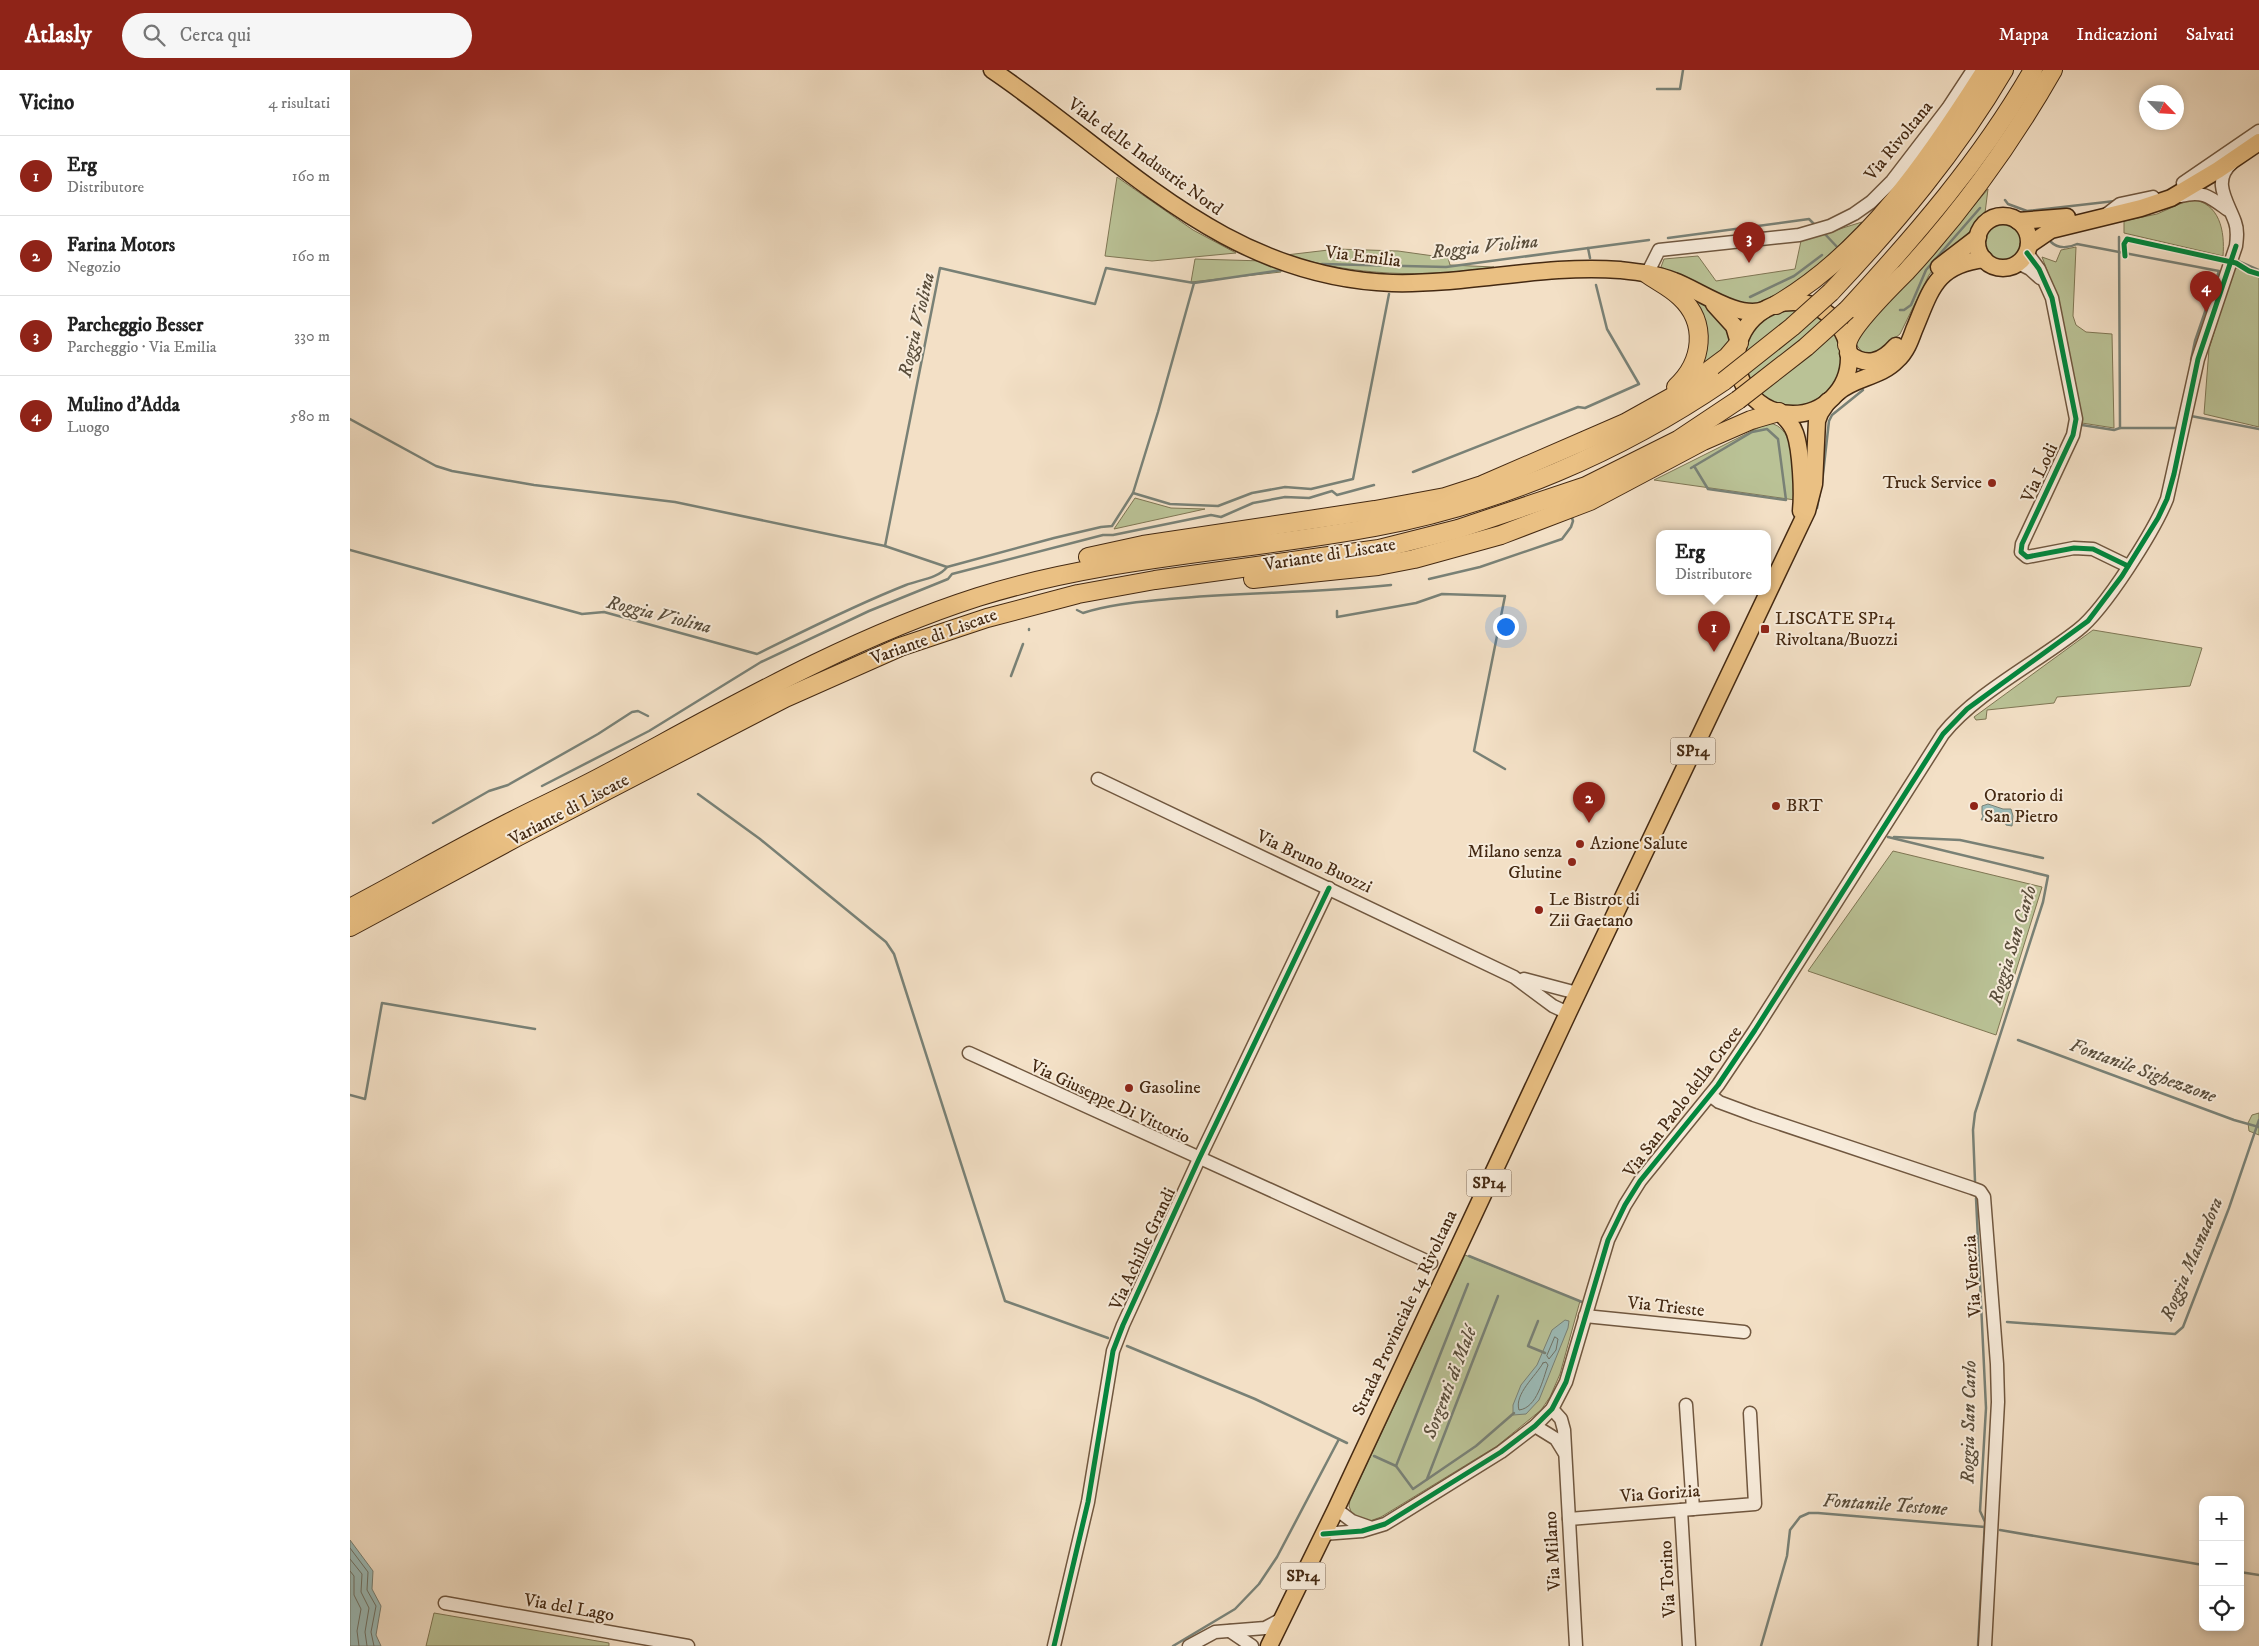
<!DOCTYPE html>
<html lang="it">
<head>
<meta charset="utf-8">
<style>
  body { margin:0; font-family:"IM FELL DW Pica",serif; background:#f6f6f6; color:#222 }
  .controls { position:absolute; right:15px; bottom:15px; display:grid; overflow:hidden; border-radius:10px; box-shadow:0 2px 8px #0003 }
  .controls button { width:45px; height:45px; display:grid; place-items:center; padding:0; border:0; border-bottom:1px solid #e0e0e0; background:#fff; color:#222; font:25px sans-serif }
  .compass { position:absolute; left:1789px; top:15px; width:45px; height:45px; border-radius:50%; background:#fff; box-shadow:0 2px 8px #0003; rotate:115deg }
  .you { position:absolute; left:1155px; top:556px; width:18px; height:18px; margin:-12px; border:4px solid #fff; border-radius:50%; background:#1a73e8; box-shadow:0 0 0 8px #1a73e833 }
  .badge { display:grid; place-items:center; width:32px; height:32px; border-radius:50%; background:#8f2418; color:#fff; font-size:16px; font-weight:700 }
  .pin { position:absolute; translate:-50% -41px; filter:drop-shadow(0 1px 2px #0008) }
  .pin::after { content:''; position:absolute; top:26px; width:18px; height:15px; background:inherit; clip-path:polygon(0 0,100% 0,50% 100%) }
  .popup { position:absolute; left:1306px; top:460px; width:115px; height:65px; box-sizing:border-box; display:grid; place-content:center; border-radius:10px; background:#fff; filter:drop-shadow(0 1px 4px #0005); font-size:16px; white-space:nowrap; color:#767676 }
  .popup b { font-size:19px; color:#222 }
  .popup::after { content:''; position:absolute; left:50%; top:100%; margin-left:-10px; border:10px solid transparent; border-top-color:#fff }
  .list { margin:0; padding:0; list-style:none }
  h2 { display:flex; justify-content:space-between; align-items:center; height:65px; margin:0; padding:0 20px; font-size:21px }
  h2 small { font-size:16px; font-weight:400; color:#767676 }
  .list li { display:grid; grid-template-columns:32px 1fr auto; gap:15px; align-items:center; box-sizing:border-box; height:80px; padding:0 20px; border-top:1px solid #e0e0e0 }
  .list b { display:block; font-size:19px; white-space:nowrap }
  .list p { margin:0; font-size:16px; white-space:nowrap; color:#767676 }
  .list em { font-size:16px; font-style:normal; color:#767676 }
  .icon { flex:none; width:28px; height:28px; fill:none; stroke:currentColor; stroke-width:2; stroke-linecap:round; stroke-linejoin:round }
  .map { position:relative; flex:none; width:1909px; height:1576px; overflow:hidden }
  header { display:flex; align-items:center; gap:30px; box-sizing:border-box; height:70px; padding:0 25px; background:#8f2418; color:#fff }
  header strong { font-size:24px }
  nav { display:flex; gap:28px; margin-inline-start:auto; font-size:18px }
  .search { width:350px; height:45px; background:#f6f6f6; display:flex; align-items:center; gap:12px; box-sizing:border-box; padding:0 18px; border-radius:28px; color:#767676; font-size:19px }
  main { display:flex }
  aside { flex:1; background:#fff }
  .map>svg:first-child { display:block }
  .green { fill:#bac296; stroke:#7f7654 }
  .water { fill:#9cbcb9; stroke:#798176 }
  .lines { fill:none; stroke-linecap:round; stroke-linejoin:round }
  .shore { stroke:#707266; stroke-width:1 }
  .stream { stroke:#798176; stroke-width:2.5 }
  .minor-casing { stroke:#70573f; stroke-width:15 }
  .major-casing { stroke:#442912; stroke-width:19 }
  .highway-casing { stroke:#442912; stroke-width:20 }
  .minor { stroke:#f7ebda; stroke-width:12 }
  .major { stroke:#eac083; stroke-width:16 }
  .highway { stroke:#eac083; stroke-width:18 }
  .highway-bridge-casing { stroke:#442912; stroke-width:20; stroke-linecap:butt }
  .highway-bridge { stroke:#eac083; stroke-width:18 }
  .cycleway-casing { stroke:#f7ebda; stroke-width:8 }
  .cycleway { stroke:#00873e; stroke-width:5 }
  .poi-dot { fill:#8f2418; stroke:#f7ebda; stroke-width:2 }
  .labels { text-anchor:middle; dominant-baseline:central; stroke-width:4; stroke-linejoin:round; paint-order:stroke }
  .shield { fill:#f7ebda; stroke:#7a634e; stroke-width:1 }
  .shield-label { font-size:16px; font-weight:bold; fill:#442912 }
  .street-label { font-size:18px; fill:#442912; stroke:#f7ebda }
  .poi-label { font-size:18px; fill:#442912; stroke:#f7ebda; text-anchor:start }
  .water-label { font-size:19px; font-style:italic; fill:#5a4e3c; stroke:#f7ebda }
</style>
</head>
<body>
<header>
<strong>Atlasly</strong>
<div class="search"><svg class="icon" aria-label="search" viewBox="0 0 24 24"><circle cx="10" cy="10" r="6"/><path d="M15 15l6 6"/></svg>Cerca qui</div>
<nav><a>Mappa</a><a>Indicazioni</a><a>Salvati</a></nav>
</header>
<main>
<aside>
<h2>Vicino<small>4 risultati</small></h2>
<ul class="list">
<li><span class="badge">1</span><div><b>Erg</b><p>Distributore</p></div><em>160 m</em></li>
<li><span class="badge">2</span><div><b>Farina Motors</b><p>Negozio</p></div><em>160 m</em></li>
<li><span class="badge">3</span><div><b>Parcheggio Besser</b><p>Parcheggio · Via Emilia</p></div><em>330 m</em></li>
<li><span class="badge">4</span><div><b>Mulino d'Adda</b><p>Luogo</p></div><em>580 m</em></li>
</ul>
</aside>
<div class="map">
<svg width="1909" height="1576" viewBox="0 0 1909 1576">
  <rect width="100%" height="100%" fill="#f3e0c6"/>
  <filter id="stains"><feTurbulence type="fractalNoise" baseFrequency=".004" numOctaves="4"/><feColorMatrix values="0 0 0 0 .2 0 0 0 0 .09 0 0 0 0 .02 0 0 0 .5 -.17"/></filter>
  <radialGradient id="worn" r=".72"><stop offset=".6" stop-color="#630" stop-opacity="0"/><stop offset="1" stop-color="#630" stop-opacity=".3"/></radialGradient>
  <g class="green">
    <polygon points="767,107 843,160 886,183 802,191 755,186"/>
    <polygon points="1638,119 1635,143 1620,161 1590,190 1579,205 1550,264 1525,284 1512,282 1505,273 1513,258 1580,188"/>
    <path d="M1841 129C1870 133 1875 161 1873 186L1774 163V151L1807 144Z"/>
    <path d="M1512 152C1483 181 1435 234 1392 235L1311 197 1314 189 1348 186 1366 211 1445 199 1451 171Z"/>
    <circle cx="1653" cy="172" r="19"/>
    <polygon points="1726,177 1723,246 1726,255 1736,262 1762,264 1764,358 1732,353 1705,221 1692,187 1706,192 1711,180"/>
    <path d="M987 179 1048 181 1098 188 1100 195 1144 197C1071 208 1007 206 936 185Z"/>
    <polygon points="845,189 914,191 930,197 931,202 841,212"/>
    <polygon points="1884,197 1909,207 1909,357 1854,344 1859,279"/>
    <polygon points="1323,217 1356,235 1382,263 1379,276 1339,310 1352,286"/>
    <circle cx="1444" cy="288" r="50"/>
    <path d="M1418 353C1448 355 1443 408 1445 430L1304 410Z"/>
    <polygon points="785,428 821,438 855,439 764,459"/>
    <polygon points="1743,560 1852,578 1840,616 1707,627 1704,633 1637,640 1636,649 1626,650 1624,647"/>
    <polygon points="1543,781 1692,817 1646,965 1458,901"/>
    <polygon points="1909,1043 1909,1065 1899,1061 1898,1053 1902,1045"/>
    <polygon points="1115,1185 1230,1231 1210,1304 1200,1327 1191,1340 1147,1376 1031,1447 1020,1451 1003,1447 999,1436 1000,1430"/>
    <polygon points="84,1543 259,1573 259,1576 76,1576"/>
  </g>
  <g class="water">
    <polygon points="1638,734 1653,739 1661,739 1663,746 1662,756 1656,755 1653,743 1641,749 1631,750 1633,746 1632,744 1632,736"/>
    <polygon points="1215,1250 1219,1251 1218,1258 1189,1330 1176,1344 1163,1345 1163,1335 1171,1315 1187,1295 1202,1260"/>
    <polygon points="0,1470 23,1501 22,1519 31,1536 26,1565 31,1576 0,1576"/>
  </g>
  <g class="lines">
    <g class="shore">
      <polygon points="1205,1267 1208,1269 1206,1280 1199,1289 1197,1286"/>
      <path d="M1193 1293 1196 1292 1198 1295C1193 1309 1187 1338 1169 1340 1164 1324 1186 1306 1193 1293Z"/>
      <polyline points="0,1478 18,1502 17,1520 26,1536 21,1562 24,1576"/>
      <polyline points="0,1489 12,1504 11,1522 19,1538 15,1562 17,1576"/>
      <polyline points="0,1501 4,1506 4,1525 11,1539 7,1561 9,1576"/>
    </g>
    <g class="stream">
      <polyline points="1307,19 1330,19 1333,0"/>
      <polyline points="1655,130 1658,134 1677,141 1765,131"/>
      <polyline points="1473,162 1489,179"/>
      <polyline points="1769,167 1770,358 1828,358"/>
      <polyline points="1318,168 1459,149 1465,155"/>
      <path d="M1701 172C1708 179 1719 178 1727 174L1869 201 1845 271 1841 290"/>
      <polyline points="1238,178 1240,188"/>
      <polyline points="1888,191 1909,200"/>
      <polyline points="972,194 1096,197 1299,170"/>
      <polyline points="1400,227 1444,206 1472,185"/>
      <polyline points="1550,240 1554,240 1561,235 1576,200 1630,138"/>
      <polyline points="1841,346 1909,359"/>
      <polyline points="0,349 86,396 102,401 184,415 325,432 535,476 597,497"/>
      <polyline points="1732,355 1764,360 1770,358"/>
      <polyline points="1341,398 1402,362 1417,359 1428,369 1436,430 1358,419 1344,396"/>
      <polyline points="1063,402 1228,337 1235,338 1289,314 1257,259 1246,215"/>
      <polyline points="1472,413 1479,351 1482,345 1513,320"/>
      <polyline points="783,423 820,434 868,436 902,423 935,417 961,419 1003,409 1039,224"/>
      <polyline points="1467,438 1470,421"/>
      <polyline points="535,476 590,198 745,234 756,198 844,213 932,200"/>
      <path d="M0 480 232 544 254 542 407 584C456 560 505 535 556 515 569 510 589 508 597 497L704 468 751 457 762 456 783 423 808 342 844 213"/>
      <polyline points="1079,509 1130,497 1212,469 1221,457 1223,451 1221,445"/>
      <path d="M727 540 733 543C761 534 790 532 819 529 893 522 967 523 1041 515"/>
      <polyline points="987,541 987,547 1066,533 1092,524 1155,526 1124,681 1155,699"/>
      <polyline points="679,560 679,559"/>
      <polyline points="661,606 673,574"/>
      <polyline points="192,716 299,661 411,592 519,541 598,509 602,504 753,465 763,465 861,445 871,447 903,433 935,427 959,428 982,421 987,425 1024,415"/>
      <polyline points="348,724 410,769 536,872 544,884 655,1231 758,1268"/>
      <polyline points="83,753 139,721 158,715 248,664 282,642 288,641 298,646"/>
      <polyline points="1538,767 1698,806 1693,832 1625,1043 1623,1060 1625,1111"/>
      <polyline points="1544,767 1610,770 1693,788"/>
      <polyline points="1668,970 1884,1050 1909,1057"/>
      <polyline points="0,1025 15,1029 32,933 185,959"/>
      <polyline points="1626,1128 1636,1338 1630,1441 1635,1452 1628,1576"/>
      <polyline points="1119,1186 1232,1232"/>
      <polyline points="1188,1251 1178,1276 1195,1283"/>
      <polyline points="1657,1252 1825,1264 1833,1257 1879,1138 1909,1050"/>
      <polyline points="777,1276 905,1329 997,1373"/>
      <polyline points="1024,1386 1046,1396 1063,1419 1126,1376 1164,1343"/>
      <polyline points="1046,1396 1118,1214"/>
      <polyline points="1077,1409 1148,1226"/>
      <polyline points="1650,1460 1853,1495"/>
      <polyline points="1890,1502 1909,1505"/>
      <polyline points="823,1576 885,1539 909,1514 927,1487 989,1369"/>
      <polyline points="1411,1576 1437,1486 1440,1460 1450,1447 1459,1443 1468,1443 1635,1457"/>
    </g>
    <g class="minor-casing">
      <g id="minor">
        <polyline points="1833,113 1909,61"/>
        <path d="M1831 126C1853 120 1860 127 1878 140"/>
        <polyline points="1757,144 1770,134 1803,127"/>
        <polyline points="1677,183 1689,199 1702,228 1726,349 1723,365 1672,474 1671,482 1677,487 1724,478 1743,479 1778,496"/>
        <polyline points="1668,193 1680,199 1690,208"/>
        <polyline points="1297,204 1309,180 1449,165 1480,156 1504,144 1521,132 1542,111 1598,38 1623,0"/>
        <polyline points="748,709 1164,907 1203,936 1218,943"/>
        <polyline points="1174,909 1227,923"/>
        <polyline points="619,983 1081,1193"/>
        <polyline points="1360,1025 1369,1032 1404,1045 1622,1118 1630,1121 1634,1127 1647,1294 1648,1332 1635,1576"/>
        <polyline points="1235,1246 1394,1262"/>
        <polyline points="1336,1335 1343,1439"/>
        <polyline points="1202,1339 1211,1349 1214,1360 1226,1576"/>
        <polyline points="1185,1356 1206,1369 1214,1382"/>
        <polyline points="986,1439 1002,1451 1019,1457"/>
        <polyline points="1331,1440 1339,1576"/>
        <polyline points="1219,1449 1405,1434 1400,1343"/>
        <path d="M973 1464 1012 1461 1035 1454 1151 1382 1185 1356 1202 1339 1216 1312 1258 1170 1275 1135 1290 1111 1368 1015 1405 960 1593 664C1626 623 1686 593 1728 560 1755 539 1804 461 1817 429L1848 289 1886 176C1887 168 1888 160 1885 152 1878 132 1861 111 1882 93"/>
        <polyline points="95,1533 338,1576"/>
        <polyline points="880,1561 902,1576"/>
        <polyline points="704,1576 738,1432 763,1281 773,1255 849,1089 979,818"/>
        <polyline points="839,1576 865,1562 915,1558 932,1549"/>
      </g>
    </g>
    <g class="major-casing">
      <g id="major">
        <path d="M642 0C772 88 873 207 1042 213 1118 215 1194 194 1270 200 1288 202 1307 204 1324 211 1349 220 1388 250 1414 240"/>
        <circle cx="1653" cy="172" r="26"/>
        <polyline points="1668,151 1717,147"/>
        <polyline points="1679,175 1701,160 1791,138 1821,128 1868,100 1909,72"/>
        <polyline points="1589,197 1628,167"/>
        <circle cx="1443" cy="288" r="56"/>
        <polyline points="1364,234 1384,256 1389,273"/>
        <path d="M1498 283C1516 298 1532 292 1546 276"/>
        <path d="M1487 323C1504 307 1530 308 1547 290 1556 282 1560 271 1564 260 1581 220 1585 195 1634 189"/>
        <path d="M1429 342C1436 348 1442 354 1445 363 1451 380 1453 423 1451 441"/>
        <polyline points="919,1576 986,1439 1218,943 1457,441 1464,414 1467,351 1470,343 1478,331"/>
      </g>
    </g>
    <g class="highway-casing">
      <g id="highway">
        <path d="M1297 204C1308 212 1320 217 1330 227 1358 253 1353 292 1326 317"/>
        <path d="M1481 222C1545 154 1606 82 1654 0"/>
        <path d="M1426 235C1517 182 1581 87 1636 0"/>
        <path d="M1497 240C1566 165 1632 89 1683 0"/>
        <path d="M1497 275C1499 258 1542 216 1556 202 1612 141 1662 72 1703 0"/>
        <polyline points="738,487 793,475 1025,440 1095,427 1132,415 1275,353 1327,324 1377,287 1389,273"/>
        <polyline points="903,509 1028,496 1064,489 1151,465 1240,431 1353,371 1401,350 1429,342"/>
        <path d="M0 838C53 810 105 780 158 753 191 736 225 721 258 703 379 638 497 569 628 527 758 486 893 482 1025 457 1149 434 1270 382 1374 311"/>
        <polyline points="0,857 167,767 435,628 550,577 637,548 728,524 805,510 1029,479 1108,459 1236,416 1328,370 1388,330"/>
      </g>
    </g>
    <use href="#minor" class="minor"/>
    <use href="#major" class="major"/>
    <use href="#highway" class="highway"/>
    <g class="highway-bridge-casing">
      <g id="highway-bridge">
        <polyline points="1374,311 1442,257 1481,222"/>
        <polyline points="1388,330 1456,277 1497,240"/>
      </g>
    </g>
    <use href="#highway-bridge" class="highway-bridge"/>
    <g class="cycleway-casing">
      <g id="cycleway">
        <polyline points="1677,183 1689,199 1702,228 1726,349 1723,365 1672,474 1671,482 1677,487 1724,478 1743,479 1778,496"/>
        <polyline points="1775,186 1774,174 1777,169 1886,193 1899,201 1909,204"/>
        <polyline points="973,1464 1012,1461 1035,1454 1151,1382 1185,1356 1202,1339 1216,1312 1258,1170 1275,1135 1290,1111 1368,1015 1405,960 1593,664 1617,639 1738,551 1772,506 1808,448 1817,429 1824,404 1848,289 1886,176"/>
        <polyline points="704,1576 738,1432 763,1281 773,1255 849,1089 979,818"/>
      </g>
    </g>
    <use href="#cycleway" class="cycleway"/>
  </g>
  <g class="poi-dot">
    <circle cx="1642" cy="413" r="5"/>
    <rect x="1410" y="554" width="10" height="10" rx="2.5"/>
    <circle cx="1426" cy="736" r="5"/>
    <circle cx="1624" cy="736" r="5"/>
    <circle cx="1230" cy="774" r="5"/>
    <circle cx="1222" cy="792" r="5"/>
    <circle cx="1189" cy="840" r="5"/>
    <circle cx="779" cy="1018" r="5"/>
  </g>
  <g class="labels">
    <g class="shield">
      <rect x="1320.5" y="667.5" width="45" height="27" rx="4"/>
      <rect x="1116.5" y="1099.5" width="45" height="27" rx="4"/>
      <rect x="930.5" y="1492.5" width="45" height="27" rx="4"/>
    </g>
    <g class="shield-label">
      <text x="1343" y="681">SP14</text>
      <text x="1139" y="1113">SP14</text>
      <text x="953" y="1506">SP14</text>
    </g>
    <g class="street-label">
      <text transform="translate(1549 71) rotate(-51)">Via Rivoltana</text>
      <text transform="translate(795 87) rotate(36)">Viale delle Industrie Nord</text>
      <text transform="translate(1013 187) rotate(7)">Via Emilia</text>
      <text transform="translate(1690 403) rotate(-65)">Via Lodi</text>
      <text transform="translate(980 485) rotate(-9)">Variante di Liscate</text>
      <text transform="translate(584 567) rotate(-20)">Variante di Liscate</text>
      <text transform="translate(219 740) rotate(-28)">Variante di Liscate</text>
      <text transform="translate(964 792) rotate(25)">Via Bruno Buozzi</text>
      <text transform="translate(760 1032) rotate(25)">Via Giuseppe Di Vittorio</text>
      <text transform="translate(1333 1032) rotate(-53)">Via San Paolo della Croce</text>
      <text transform="translate(793 1179) rotate(-65)">Via Achille Grandi</text>
      <text transform="translate(1623 1206) rotate(-94)">Via Venezia</text>
      <text transform="translate(1316 1237) rotate(6)">Via Trieste</text>
      <text transform="translate(1055 1243) rotate(-65)">Strada Provinciale 14 Rivoltana</text>
      <text transform="translate(1310 1424) rotate(-4)">Via Gorizia</text>
      <text transform="translate(1203 1481) rotate(-93)">Via Milano</text>
      <text transform="translate(1318 1509) rotate(-93)">Via Torino</text>
      <text transform="translate(219 1538) rotate(10)">Via del Lago</text>
    </g>
    <g class="poi-label">
      <text x="1632" y="413" text-anchor="end">Truck Service</text>
      <text x="1425" y="549">LISCATE SP14<tspan x="1425" dy="21">Rivoltana/Buozzi</tspan></text>
      <text x="1634" y="726">Oratorio di<tspan x="1634" dy="21">San Pietro</tspan></text>
      <text x="1436" y="736">BRT</text>
      <text x="1240" y="774">Azione Salute</text>
      <text x="1212" y="782" text-anchor="end">Milano senza<tspan x="1212" dy="21">Glutine</tspan></text>
      <text x="1199" y="830">Le Bistrot di<tspan x="1199" dy="21">Zii Gaetano</tspan></text>
      <text x="789" y="1018">Gasoline</text>
    </g>
    <g class="water-label">
      <text transform="translate(1135 177) rotate(-6)">Roggia Violina</text>
      <text transform="translate(567 255) rotate(-77)">Roggia Violina</text>
      <text transform="translate(309 545) rotate(14)">Roggia Violina</text>
      <text transform="translate(1663 875) rotate(-73)">Roggia San Carlo</text>
      <text transform="translate(1793 1001) rotate(20)">Fontanile Sighezzone</text>
      <text transform="translate(1842 1189) rotate(-67)">Roggia Masnadora</text>
      <text transform="translate(1100 1313) rotate(-69)">Sorgenti di Malé</text>
      <text transform="translate(1619 1352) rotate(-89)">Roggia San Carlo</text>
      <text transform="translate(1535 1435) rotate(4)">Fontanile Testone</text>
    </g>
  </g>
  <rect width="100%" height="100%" filter="url(#stains)"/>
  <rect width="100%" height="100%" fill="url(#worn)"/>
</svg>
<div class="controls">
<button>+</button>
<button>−</button>
<button><svg class="icon" aria-label="locate" viewBox="0 0 24 24"><circle cx="12" cy="12" r="6"/><path d="M12 2v4M12 18v4M2 12h4M18 12h4"/></svg></button>
</div>
<svg class="compass" viewBox="-18 -18 36 36"><path d="M0-13l5 13h-10z" fill="#e53935"/><path d="M0 13l5-13h-10z" fill="#767676"/></svg>
<div class="you"></div>
<div class="pin badge" style="left:1364px;top:582px">1</div>
<div class="popup"><b>Erg</b>Distributore</div>
<div class="pin badge" style="left:1239px;top:753px">2</div>
<div class="pin badge" style="left:1399px;top:193px">3</div>
<div class="pin badge" style="left:1856px;top:242px">4</div>
</div>
</main>
</body>
</html>
